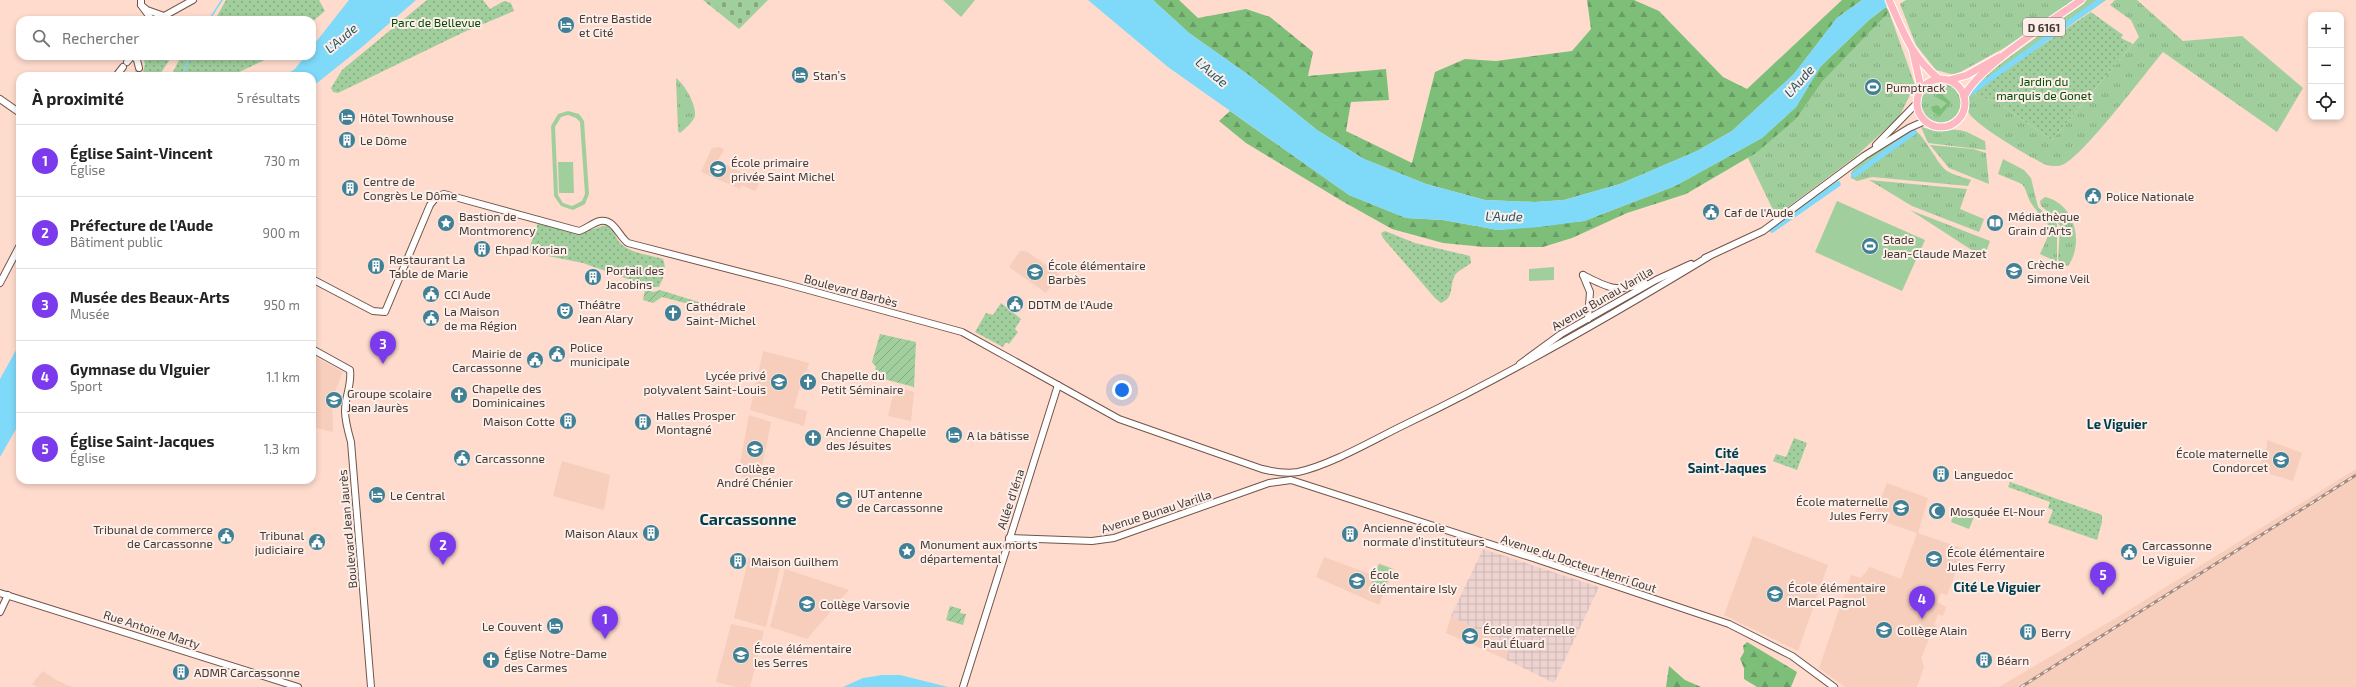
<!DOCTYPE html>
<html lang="fr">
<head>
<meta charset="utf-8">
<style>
  body { margin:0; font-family:"Exo 2",sans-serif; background:#f2f2f2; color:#222 }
  .controls { position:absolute; right:12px; top:12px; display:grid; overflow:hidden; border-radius:8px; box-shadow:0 2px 6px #0003 }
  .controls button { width:36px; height:36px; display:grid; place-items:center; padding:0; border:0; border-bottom:1px solid #e0e0e0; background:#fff; color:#222; font:20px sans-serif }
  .you { position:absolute; left:1122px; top:390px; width:14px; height:14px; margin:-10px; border:3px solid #fff; border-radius:50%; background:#1a73e8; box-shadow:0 0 0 6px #1a73e833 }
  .badge { display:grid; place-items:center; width:26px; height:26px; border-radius:50%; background:#7c3aed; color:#fff; font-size:13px; font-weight:700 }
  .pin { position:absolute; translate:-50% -33px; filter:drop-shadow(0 1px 2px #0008) }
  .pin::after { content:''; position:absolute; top:21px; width:14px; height:12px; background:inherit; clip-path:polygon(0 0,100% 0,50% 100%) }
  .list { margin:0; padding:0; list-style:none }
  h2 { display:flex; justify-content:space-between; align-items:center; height:52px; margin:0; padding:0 16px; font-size:17px }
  h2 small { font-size:13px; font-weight:400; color:#767676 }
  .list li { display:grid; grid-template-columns:26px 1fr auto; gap:12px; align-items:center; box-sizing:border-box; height:72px; padding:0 16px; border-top:1px solid #e0e0e0 }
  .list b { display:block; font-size:15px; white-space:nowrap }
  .list p { margin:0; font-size:13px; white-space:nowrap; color:#767676 }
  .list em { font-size:13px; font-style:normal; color:#767676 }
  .icon { flex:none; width:22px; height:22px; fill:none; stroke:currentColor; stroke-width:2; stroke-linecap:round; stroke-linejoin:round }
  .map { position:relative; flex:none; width:2356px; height:687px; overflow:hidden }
  .search { position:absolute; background:#fff; box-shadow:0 2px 6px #0003; left:16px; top:16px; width:300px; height:44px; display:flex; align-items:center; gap:10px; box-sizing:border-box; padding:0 14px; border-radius:12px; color:#767676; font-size:15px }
  .panel { position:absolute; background:#fff; box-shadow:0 2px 6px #0003; left:16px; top:72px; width:300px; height:412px; border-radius:12px }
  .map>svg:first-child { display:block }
  .built { fill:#f7cdbc }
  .industrial { fill:url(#industrial-grid) }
  .grass { fill:url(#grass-tufts) }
  .forest { fill:url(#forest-firs) }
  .cemetery { fill:url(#cemetery-stones) }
  .park { fill:url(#park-dots) }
  .garden { fill:url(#garden-furrows) }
  .pitch { fill:#a1ce9d; fill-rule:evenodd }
  .water { fill:#7fd9f8 }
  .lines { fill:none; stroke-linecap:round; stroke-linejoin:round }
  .stream { stroke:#7fd9f8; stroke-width:1.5 }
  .canal { stroke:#7fd9f8; stroke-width:5.5 }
  .secondary-tunnel { stroke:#d9bbae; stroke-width:6; stroke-dasharray:6 3; stroke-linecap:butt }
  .secondary-casing { stroke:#715448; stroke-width:8 }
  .primary-casing { stroke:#fff; stroke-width:9 }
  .secondary { stroke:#fff; stroke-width:6 }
  .primary { stroke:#feb8c1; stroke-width:7 }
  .rail-casing { stroke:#a28a80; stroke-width:3 }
  .rail { stroke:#fceee8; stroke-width:1.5; stroke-dasharray:4.5; stroke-linecap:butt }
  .labels { text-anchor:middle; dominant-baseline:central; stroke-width:4; stroke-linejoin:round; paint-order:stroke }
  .shield { fill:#fceee8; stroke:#7d6f6a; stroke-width:1 }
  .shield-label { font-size:11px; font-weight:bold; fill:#473934 }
  .poi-label { font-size:12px; fill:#473934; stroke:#fceee8; text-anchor:start }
  .park-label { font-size:12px; fill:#014b02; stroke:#fceee8 }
  .street-label { font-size:12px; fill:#473934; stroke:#fceee8 }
  .water-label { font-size:13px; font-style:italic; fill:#225565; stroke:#fceee8 }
  .neighbourhood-label { font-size:13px; font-weight:bold; fill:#023d4c; stroke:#fceee8 }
  .district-label { font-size:16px; font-weight:bold; fill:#023d4c; stroke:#fceee8 }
</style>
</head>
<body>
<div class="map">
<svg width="2356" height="687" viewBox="0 0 2356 687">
  <defs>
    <pattern id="industrial-grid" width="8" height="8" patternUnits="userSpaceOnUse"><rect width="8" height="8" fill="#edd3cf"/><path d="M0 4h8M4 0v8" fill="none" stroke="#cdb6b2"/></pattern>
    <pattern id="grass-tufts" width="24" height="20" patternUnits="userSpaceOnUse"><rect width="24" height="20" fill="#a1ce9d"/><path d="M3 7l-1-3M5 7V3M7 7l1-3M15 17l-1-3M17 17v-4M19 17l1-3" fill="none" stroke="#85a881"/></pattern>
    <pattern id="forest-firs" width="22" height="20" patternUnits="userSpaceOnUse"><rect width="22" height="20" fill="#7dbf78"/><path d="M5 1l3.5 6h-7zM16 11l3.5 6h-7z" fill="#689c63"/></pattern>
    <pattern id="cemetery-stones" width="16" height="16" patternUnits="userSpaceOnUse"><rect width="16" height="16" fill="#a1ce9d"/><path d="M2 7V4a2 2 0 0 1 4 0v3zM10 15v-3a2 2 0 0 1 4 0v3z" fill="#85a881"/></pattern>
    <pattern id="park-dots" width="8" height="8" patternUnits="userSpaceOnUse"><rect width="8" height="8" fill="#a1ce9d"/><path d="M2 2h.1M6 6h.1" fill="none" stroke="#85a881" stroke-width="1.8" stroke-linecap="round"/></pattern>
    <pattern id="garden-furrows" width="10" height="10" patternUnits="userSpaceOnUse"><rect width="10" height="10" fill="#a1ce9d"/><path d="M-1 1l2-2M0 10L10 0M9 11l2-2" fill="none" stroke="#85a881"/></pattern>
  </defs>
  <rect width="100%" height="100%" fill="#fedbcd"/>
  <g class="built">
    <polygon points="720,147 724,150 718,160 744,174 746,171 759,184 755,191 742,185 740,189 701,172 712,148"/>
    <polygon points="1020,251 1026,251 1059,274 1046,293 1009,267"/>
    <polygon points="763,351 809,363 807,370 804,373 794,408 807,411 804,426 750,410"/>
    <polygon points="312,355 343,372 332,399 333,431 332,432 312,427"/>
    <polygon points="895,387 914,392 911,421 888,416"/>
    <polygon points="749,415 771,422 759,482 738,475"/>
    <polygon points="2267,440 2302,453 2293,481 2264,472 2265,470 2259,468 2267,446"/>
    <polygon points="562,461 610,475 604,510 553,496"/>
    <polygon points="2356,469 2356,687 1999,687 2121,615"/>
    <polygon points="1887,483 1928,498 1918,533 1964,549 1947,595 1941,593 1937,602 1946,607 1943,616 1938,614 1934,625 1937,626 1934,635 1931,634 1921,658 1924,667 1917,687 1845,687 1819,668 1851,575 1861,578 1870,567 1901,579 1917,533 1873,518"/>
    <polygon points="1753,536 1828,565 1798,651 1724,615"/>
    <polygon points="749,557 780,567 766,627 734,618"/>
    <polygon points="1324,557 1373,575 1379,563 1394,569 1379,605 1316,577"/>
    <polygon points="785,569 849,590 807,639 770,627"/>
    <polygon points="1451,616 1511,647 1505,659 1446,633"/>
    <polygon points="731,624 764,631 750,687 736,687 716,682"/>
    <polygon points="43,671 56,680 72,687 37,687 32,684"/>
  </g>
  <polygon class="industrial" points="1483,549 1599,587 1554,683 1505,659 1511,647 1451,616"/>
  <g class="grass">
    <polygon points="1906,0 2077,0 2004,48 1955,75 1936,70 1916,45 1900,4"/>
    <path d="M2087 0H2106L1977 90 1975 95 1998 103 2052 140 2139 37 2131 20 2110 5 2115 0H2137L2183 41 2242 36 2303 88 2277 132 2163 52C2146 72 2081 159 2062 165 2057 167 2049 166 2044 164 2031 158 1974 124 1969 113 1963 101 1971 88 1978 80Z"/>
    <polygon points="1889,12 1915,85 1899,117 1855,157 1776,216 1748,158 1797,118 1822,82"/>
    <path d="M676 78C685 85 696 104 695 116 694 121 684 130 680 133L678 131Z"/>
    <circle cx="1940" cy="102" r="21"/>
    <path d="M1921 127C1937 132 1943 128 1958 130 1968 131 1976 137 1985 141L1986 150 1928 143Z"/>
    <path d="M1914 130C1924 134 1936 163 1947 171 1954 175 1963 177 1971 180L1968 186 1872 177 1857 181 1851 178V173C1861 157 1896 138 1914 130Z"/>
    <polygon points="1930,145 1973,149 1986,153 1989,184 1949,168"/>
    <path d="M2003 159 2024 170 2031 178 2038 207 2057 224V262L2040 254C2056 220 2050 230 2031 203 2027 197 2027 190 2022 184L1998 174Z"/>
    <polygon points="1869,180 1967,189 1960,209 1984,219 1979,232 1912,206"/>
    <path d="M2045 197C2074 203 2085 242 2068 266L2060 263 2058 259 2060 226 2052 215 2041 206 2040 201Z"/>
    <polygon points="1910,210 1990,241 1984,258"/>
  </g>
  <g class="forest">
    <polygon points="1153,0 1179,0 1198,18 1246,9 1270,17 1313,52 1308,76 1386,69 1389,100 1351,102 1346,131 1412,163 1435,72 1465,59 1496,61 1572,51 1591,29 1587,0 1634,0 1659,11 1723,77 1747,89 1842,0 1862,0 1837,18 1794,74 1732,131 1697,151 1620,184 1564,200 1535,202 1485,200 1426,184 1364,159 1317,130 1250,76 1189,33"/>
    <polygon points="1886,7 1889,12 1822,82 1797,118 1756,153 1686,194 1627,213 1572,238 1543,247 1484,247 1443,243 1392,229 1342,201 1246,143 1219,121 1230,111 1349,195 1406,218 1443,220 1498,230 1584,221 1675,186 1762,138 1796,107 1820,67 1869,20"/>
    <polygon points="1941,93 1951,103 1940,116 1933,112 1931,107 1937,105 1941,109 1947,103 1936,97 1937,94"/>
    <polygon points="1747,642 1797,672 1791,687 1757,687 1744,679 1744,668 1740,659 1744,652 1743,646"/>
    <polygon points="1669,666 1685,680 1701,687 1666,687"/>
  </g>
  <polygon class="cemetery" points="703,0 768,0 739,29"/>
  <g class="park">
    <polygon points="226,0 319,0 325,11 312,22 312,20 215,20"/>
    <polygon points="427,0 483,0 490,9 504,1 511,3 514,11 464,32 338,93 333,92 331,88 342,70"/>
    <polygon points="2091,12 2123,35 2121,38 2133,44 2052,140 1998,103 1975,95 1977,90 2004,71"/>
    <polygon points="142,56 172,56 159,76 148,76 143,72 145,64"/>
    <polygon points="181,56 273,56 231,76 171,76"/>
    <path d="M538 223 578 233 607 225C615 229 614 235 619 242 628 253 650 255 663 259 667 270 664 276 659 287H650L583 263 528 252Z"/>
    <path d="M1385 231 1415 243 1470 256 1471 263C1466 267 1459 270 1455 275 1449 286 1455 297 1441 303L1435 298 1383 238 1381 233Z"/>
    <polygon points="1001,303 1021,319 1015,329 1018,332 1009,344 1006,342 1003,347 975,332 986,313 993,315"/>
    <polygon points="1794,438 1807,443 1797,470 1773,461 1776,454 1786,457"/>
    <polygon points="2010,482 2102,515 2102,522 2097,540 2048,523 2053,510 2048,508 2050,502 2008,487"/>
  </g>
  <g class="garden">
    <polygon points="645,290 654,292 660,290 705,304 704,308 662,297 653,303 643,300"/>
    <polygon points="880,334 916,342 914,387 873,376 876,367 872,362"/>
    <polygon points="950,606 961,609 960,613 966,614 963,625 946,620"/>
  </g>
  <g class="pitch">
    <polygon points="943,0 975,0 961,17"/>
    <path d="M1880 70 1886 77C1882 92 1875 98 1862 104L1852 98Z"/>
    <path d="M568 111 579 114 584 121 589 194 585 204 573 210 561 206 554 196 551 126 558 114ZM568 115 576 118 580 122 585 194 582 201 572 206 563 203 558 195 555 127 561 117Z"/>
    <polygon points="558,162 573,162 574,193 559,193"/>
    <polygon points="1837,201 1925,240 1902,291 1815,252"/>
    <polygon points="1554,267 1554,280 1529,281 1529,269"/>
    <polygon points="1955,511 1974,517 1969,529 1951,522"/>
    <polygon points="1379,564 1393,569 1381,596 1369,591"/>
  </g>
  <g class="water">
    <polygon points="349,0 416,0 362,47 312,87 312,76 284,76 295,69 305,56 312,56 312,47"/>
    <polygon points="1088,0 1153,0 1189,33 1250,76 1317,130 1364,159 1426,184 1485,200 1535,202 1564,200 1620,184 1697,151 1732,131 1794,74 1837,18 1862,0 1895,0 1869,20 1820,67 1796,107 1762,138 1675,186 1584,221 1540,227 1498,230 1443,220 1406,218 1349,195 1168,67"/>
    <polygon points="20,343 20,422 0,457 0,379"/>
    <polygon points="882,675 900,675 948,687 843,687 863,678"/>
  </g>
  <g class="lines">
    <g class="stream">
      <polyline points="209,20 222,0"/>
      <polyline points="182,76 190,56"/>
    </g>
    <g class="canal">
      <polyline points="1970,93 2101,0"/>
      <polyline points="1854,175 1914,132"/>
      <polyline points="1772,230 1838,184"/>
    </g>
    <polyline class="secondary-tunnel" points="137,76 139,68"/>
    <g class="secondary-casing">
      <g id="secondary">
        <polyline points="141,0 141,5 152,20"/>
        <polyline points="141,5 147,10 164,16"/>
        <polyline points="157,20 193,0"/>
        <polyline points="133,56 137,60 139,68"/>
        <polyline points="127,62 132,56"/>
        <polyline points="116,76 123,67"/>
        <polyline points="0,99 20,113"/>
        <polyline points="1876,145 1916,104"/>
        <polyline points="1705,258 1763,231 1864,156 1909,128 1925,121"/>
        <path d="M1583 275C1608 288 1617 293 1645 283"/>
        <polyline points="1583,275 1590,292 1588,319"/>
        <path d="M312 279 373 311 385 312 430 205 437 196 444 194 579 231C586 229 592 223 600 221 614 218 619 237 628 243L783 283 962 332 1119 419 1262 469C1274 472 1286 474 1298 472 1331 465 1375 439 1406 424 1510 374 1609 317 1708 257"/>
        <polyline points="0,283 20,245"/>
        <path d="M312 349 350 370C352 385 345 396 345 411 345 421 348 431 351 442L371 687"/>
        <polyline points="1520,364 1561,334 1656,280 1691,264"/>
        <polyline points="1009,538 1092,541 1114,538 1269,483 1291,480 1533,558 1729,624 1792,656 1834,687"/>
        <polyline points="0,593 298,687"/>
        <polyline points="0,612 8,595"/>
        <polyline points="963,687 1058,385"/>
      </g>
    </g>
    <g class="primary-casing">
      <g id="primary">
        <path d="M1889 0C1903 31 1911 57 1939 79"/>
        <polyline points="1913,52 1921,88"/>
        <circle cx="1941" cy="103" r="24"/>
        <polyline points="1949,80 1967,75 1999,57"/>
        <path d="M1964 97C1977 68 2053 20 2081 0"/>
      </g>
    </g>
    <use href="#secondary" class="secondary"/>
    <use href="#primary" class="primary"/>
    <g class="rail-casing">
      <polyline id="rail" points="2021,687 2356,475"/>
    </g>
    <use href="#rail" class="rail"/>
  </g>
  <defs>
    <g id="hotel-disc" transform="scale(0.9)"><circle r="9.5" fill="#407f94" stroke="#fceee8"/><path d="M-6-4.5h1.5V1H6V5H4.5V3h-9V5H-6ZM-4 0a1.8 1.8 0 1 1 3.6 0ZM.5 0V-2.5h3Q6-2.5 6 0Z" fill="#fff"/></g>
    <g id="stadium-disc" transform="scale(0.9)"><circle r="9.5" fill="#407f94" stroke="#fceee8"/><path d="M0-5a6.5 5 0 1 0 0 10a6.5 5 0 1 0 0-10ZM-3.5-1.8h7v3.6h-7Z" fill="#fff"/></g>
    <g id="building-disc" transform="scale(0.9)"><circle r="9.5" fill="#407f94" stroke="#fceee8"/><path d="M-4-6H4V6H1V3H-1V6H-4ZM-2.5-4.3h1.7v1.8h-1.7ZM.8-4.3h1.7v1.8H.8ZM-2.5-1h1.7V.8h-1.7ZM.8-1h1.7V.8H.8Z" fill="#fff"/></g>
    <g id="school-disc" transform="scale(0.9)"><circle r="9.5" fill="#407f94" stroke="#fceee8"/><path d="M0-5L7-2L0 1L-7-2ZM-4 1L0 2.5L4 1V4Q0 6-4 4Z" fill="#fff"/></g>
    <g id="civic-disc" transform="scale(0.9)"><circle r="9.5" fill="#407f94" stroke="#fceee8"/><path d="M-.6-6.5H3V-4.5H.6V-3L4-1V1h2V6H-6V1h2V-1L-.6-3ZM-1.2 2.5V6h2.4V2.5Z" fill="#fff"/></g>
    <g id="sight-disc" transform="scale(0.9)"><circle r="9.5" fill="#407f94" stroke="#fceee8"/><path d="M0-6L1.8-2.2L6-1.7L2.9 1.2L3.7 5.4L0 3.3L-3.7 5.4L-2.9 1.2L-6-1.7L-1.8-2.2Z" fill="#fff"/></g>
    <g id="library-disc" transform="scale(0.9)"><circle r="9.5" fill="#407f94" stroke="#fceee8"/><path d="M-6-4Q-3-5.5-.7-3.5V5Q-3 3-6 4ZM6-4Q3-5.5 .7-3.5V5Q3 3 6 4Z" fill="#fff"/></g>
    <g id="theatre-disc" transform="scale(0.9)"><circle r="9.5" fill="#407f94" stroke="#fceee8"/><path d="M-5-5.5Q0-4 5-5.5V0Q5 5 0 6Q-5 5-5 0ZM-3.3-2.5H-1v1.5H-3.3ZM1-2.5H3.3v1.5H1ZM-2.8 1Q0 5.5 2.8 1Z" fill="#fff"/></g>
    <g id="church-disc" transform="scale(0.9)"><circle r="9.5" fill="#407f94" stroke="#fceee8"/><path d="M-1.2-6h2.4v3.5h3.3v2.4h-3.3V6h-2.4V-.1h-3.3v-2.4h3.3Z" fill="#fff"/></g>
    <g id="university-disc" transform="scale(0.9)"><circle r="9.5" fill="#407f94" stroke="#fceee8"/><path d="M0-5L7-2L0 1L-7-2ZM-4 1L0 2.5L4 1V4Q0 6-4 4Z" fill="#fff"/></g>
    <g id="mosque-disc" transform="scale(0.9)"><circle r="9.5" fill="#407f94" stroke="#fceee8"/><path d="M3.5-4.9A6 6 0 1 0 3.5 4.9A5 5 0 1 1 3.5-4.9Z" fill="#fff"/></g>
  </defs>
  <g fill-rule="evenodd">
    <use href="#hotel-disc" x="566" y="25"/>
    <use href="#hotel-disc" x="800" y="75"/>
    <use href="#stadium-disc" x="1873" y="87"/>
    <use href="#hotel-disc" x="347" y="117"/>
    <use href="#building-disc" x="347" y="140"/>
    <use href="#school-disc" x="718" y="169"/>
    <use href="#building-disc" x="350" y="188"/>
    <use href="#civic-disc" x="2093" y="196"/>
    <use href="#civic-disc" x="1711" y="212"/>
    <use href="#sight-disc" x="446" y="223"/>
    <use href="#library-disc" x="1995" y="223"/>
    <use href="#stadium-disc" x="1870" y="246"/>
    <use href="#building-disc" x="482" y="249"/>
    <use href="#building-disc" x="376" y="266"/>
    <use href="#school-disc" x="2014" y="271"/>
    <use href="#school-disc" x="1035" y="272"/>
    <use href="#building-disc" x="593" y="277"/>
    <use href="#civic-disc" x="431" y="294"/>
    <use href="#civic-disc" x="1015" y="304"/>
    <use href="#theatre-disc" x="565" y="311"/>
    <use href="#church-disc" x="673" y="313"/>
    <use href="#civic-disc" x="431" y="318"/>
    <use href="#civic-disc" x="557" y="354"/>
    <use href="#civic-disc" x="535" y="360"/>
    <use href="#school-disc" x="779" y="382"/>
    <use href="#church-disc" x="808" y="382"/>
    <use href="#church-disc" x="459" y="395"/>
    <use href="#school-disc" x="334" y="400"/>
    <use href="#building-disc" x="568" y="421"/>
    <use href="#building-disc" x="643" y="422"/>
    <use href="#hotel-disc" x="954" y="435"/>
    <use href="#church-disc" x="813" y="438"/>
    <use href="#school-disc" x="755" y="449"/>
    <use href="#civic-disc" x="462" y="458"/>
    <use href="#school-disc" x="2281" y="460"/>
    <use href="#building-disc" x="1941" y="474"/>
    <use href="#hotel-disc" x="377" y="495"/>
    <use href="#university-disc" x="844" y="500"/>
    <use href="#school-disc" x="1901" y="508"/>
    <use href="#mosque-disc" x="1937" y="511"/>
    <use href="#building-disc" x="651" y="533"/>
    <use href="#building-disc" x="1350" y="534"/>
    <use href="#civic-disc" x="226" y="536"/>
    <use href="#civic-disc" x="317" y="542"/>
    <use href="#sight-disc" x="907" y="551"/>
    <use href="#civic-disc" x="2129" y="552"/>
    <use href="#school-disc" x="1934" y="559"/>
    <use href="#building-disc" x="738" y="561"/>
    <use href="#school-disc" x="1357" y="581"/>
    <use href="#school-disc" x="1775" y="594"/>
    <use href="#school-disc" x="807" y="604"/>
    <use href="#hotel-disc" x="555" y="626"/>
    <use href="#school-disc" x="1884" y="630"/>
    <use href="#building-disc" x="2028" y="632"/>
    <use href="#school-disc" x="1470" y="636"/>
    <use href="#school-disc" x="741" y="655"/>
    <use href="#church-disc" x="491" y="660"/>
    <use href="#building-disc" x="1984" y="660"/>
    <use href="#building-disc" x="181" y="672"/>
  </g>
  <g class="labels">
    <rect class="shield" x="2023" y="18" width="42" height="18" rx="3"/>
    <g class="shield-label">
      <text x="2044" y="27">D 6161</text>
    </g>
    <g class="poi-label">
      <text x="579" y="18">Entre Bastide<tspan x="579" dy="14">et Cité</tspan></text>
      <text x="813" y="75">Stan’s</text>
      <text x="1886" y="87">Pumptrack</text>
      <text x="360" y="117">Hôtel Townhouse</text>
      <text x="360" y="140">Le Dôme</text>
      <text x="731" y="162">École primaire<tspan x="731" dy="14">privée Saint Michel</tspan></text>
      <text x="363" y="181">Centre de<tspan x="363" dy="14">Congrès Le Dôme</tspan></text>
      <text x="2106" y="196">Police Nationale</text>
      <text x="1724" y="212">Caf de l'Aude</text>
      <text x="459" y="216">Bastion de<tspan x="459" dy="14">Montmorency</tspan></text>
      <text x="2008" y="216">Médiathèque<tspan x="2008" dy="14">Grain d'Arts</tspan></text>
      <text x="1883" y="239">Stade<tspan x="1883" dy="14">Jean-Claude Mazet</tspan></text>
      <text x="495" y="249">Ehpad Korian</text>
      <text x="389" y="259">Restaurant La<tspan x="389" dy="14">Table de Marie</tspan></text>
      <text x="2027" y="264">Crèche<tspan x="2027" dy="14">Simone Veil</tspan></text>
      <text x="1048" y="265">École élémentaire<tspan x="1048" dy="14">Barbès</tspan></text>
      <text x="606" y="270">Portail des<tspan x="606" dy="14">Jacobins</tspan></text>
      <text x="444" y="294">CCI Aude</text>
      <text x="578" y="304">Théâtre<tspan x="578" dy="14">Jean Alary</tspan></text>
      <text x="1028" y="304">DDTM de l'Aude</text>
      <text x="686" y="306">Cathédrale<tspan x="686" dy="14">Saint-Michel</tspan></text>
      <text x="444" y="311">La Maison<tspan x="444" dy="14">de ma Région</tspan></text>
      <text x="570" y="347">Police<tspan x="570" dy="14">municipale</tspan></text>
      <text x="522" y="353" text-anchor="end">Mairie de<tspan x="522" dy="14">Carcassonne</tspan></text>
      <text x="766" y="375" text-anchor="end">Lycée privé<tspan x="766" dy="14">polyvalent Saint-Louis</tspan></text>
      <text x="821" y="375">Chapelle du<tspan x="821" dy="14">Petit Séminaire</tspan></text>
      <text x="472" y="388">Chapelle des<tspan x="472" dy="14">Dominicaines</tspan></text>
      <text x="347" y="393">Groupe scolaire<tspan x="347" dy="14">Jean Jaurès</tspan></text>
      <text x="656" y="415">Halles Prosper<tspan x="656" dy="14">Montagné</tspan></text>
      <text x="555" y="421" text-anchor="end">Maison Cotte</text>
      <text x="826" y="431">Ancienne Chapelle<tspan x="826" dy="14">des Jésuites</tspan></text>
      <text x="967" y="435">A la bâtisse</text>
      <text x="2268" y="453" text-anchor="end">École maternelle<tspan x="2268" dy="14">Condorcet</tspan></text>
      <text x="475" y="458">Carcassonne</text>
      <text x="755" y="468" text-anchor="middle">Collège<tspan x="755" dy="14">André Chénier</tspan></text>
      <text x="1954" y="474">Languedoc</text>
      <text x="857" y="493">IUT antenne<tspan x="857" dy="14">de Carcassonne</tspan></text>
      <text x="390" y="495">Le Central</text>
      <text x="1888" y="501" text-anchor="end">École maternelle<tspan x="1888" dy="14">Jules Ferry</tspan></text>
      <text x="1950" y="511">Mosquée El-Nour</text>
      <text x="1363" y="527">Ancienne école<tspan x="1363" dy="14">normale d’instituteurs</tspan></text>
      <text x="213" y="529" text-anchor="end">Tribunal de commerce<tspan x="213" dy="14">de Carcassonne</tspan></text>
      <text x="638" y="533" text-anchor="end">Maison Alaux</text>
      <text x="304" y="535" text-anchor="end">Tribunal<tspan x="304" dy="14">judiciaire</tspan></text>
      <text x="920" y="544">Monument aux morts<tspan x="920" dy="14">départemental</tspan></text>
      <text x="2142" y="545">Carcassonne<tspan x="2142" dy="14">Le Viguier</tspan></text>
      <text x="1947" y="552">École élémentaire<tspan x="1947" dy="14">Jules Ferry</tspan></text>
      <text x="751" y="561">Maison Guilhem</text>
      <text x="1370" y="574">École<tspan x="1370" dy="14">élémentaire Isly</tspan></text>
      <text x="1788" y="587">École élémentaire<tspan x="1788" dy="14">Marcel Pagnol</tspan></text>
      <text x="820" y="604">Collège Varsovie</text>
      <text x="542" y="626" text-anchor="end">Le Couvent</text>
      <text x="1483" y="629">École maternelle<tspan x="1483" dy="14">Paul Éluard</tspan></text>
      <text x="1897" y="630">Collège Alain</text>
      <text x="2041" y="632">Berry</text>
      <text x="754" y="648">École élémentaire<tspan x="754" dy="14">les Serres</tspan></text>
      <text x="504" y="653">Église Notre-Dame<tspan x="504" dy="14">des Carmes</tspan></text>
      <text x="1997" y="660">Béarn</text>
      <text x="194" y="672">ADMR Carcassonne</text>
    </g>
    <g class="park-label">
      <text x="436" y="22">Parc de Bellevue</text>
      <text x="2044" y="81">Jardin du<tspan x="2044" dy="14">marquis de Gonet</tspan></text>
    </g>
    <g class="street-label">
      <text transform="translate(851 290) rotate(15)">Boulevard Barbès</text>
      <text transform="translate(1602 298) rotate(-30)">Avenue Bunau Varilla</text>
      <text transform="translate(1010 499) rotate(-72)">Allée d'Iéna</text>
      <text transform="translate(1156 511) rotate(-18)">Avenue Bunau Varilla</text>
      <text transform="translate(347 529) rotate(-95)">Boulevard Jean Jaurès</text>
      <text transform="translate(1579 563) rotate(18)">Avenue du Docteur Henri Gout</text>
      <text transform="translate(152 629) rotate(18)">Rue Antoine Marty</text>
    </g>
    <g class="water-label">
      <text transform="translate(341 38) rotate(-40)">L'Aude</text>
      <text transform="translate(1212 72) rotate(40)">L'Aude</text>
      <text transform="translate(1799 81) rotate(-48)">L'Aude</text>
      <text transform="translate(1504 216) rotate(1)">L'Aude</text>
    </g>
    <g class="neighbourhood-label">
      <text x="2117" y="424">Le Viguier</text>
      <text x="1727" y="453">Cité<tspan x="1727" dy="15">Saint-Jaques</tspan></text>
      <text x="1997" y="587">Cité Le Viguier</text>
    </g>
    <g class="district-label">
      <text x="748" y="518">Carcassonne</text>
    </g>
  </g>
</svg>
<div class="controls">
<button>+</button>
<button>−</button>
<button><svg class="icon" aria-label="locate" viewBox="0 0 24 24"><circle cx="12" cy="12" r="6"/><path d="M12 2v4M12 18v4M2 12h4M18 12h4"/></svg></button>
</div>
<div class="you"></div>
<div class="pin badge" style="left:605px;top:639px">1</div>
<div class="pin badge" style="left:443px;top:565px">2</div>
<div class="pin badge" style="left:383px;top:364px">3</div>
<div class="pin badge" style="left:1922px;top:619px">4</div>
<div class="pin badge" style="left:2103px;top:595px">5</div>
<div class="search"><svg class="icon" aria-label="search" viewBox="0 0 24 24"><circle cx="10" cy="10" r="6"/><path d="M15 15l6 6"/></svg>Rechercher</div>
<section class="panel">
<h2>À proximité<small>5 résultats</small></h2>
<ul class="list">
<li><span class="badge">1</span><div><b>Église Saint-Vincent</b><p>Église</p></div><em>730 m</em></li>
<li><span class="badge">2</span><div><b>Préfecture de l'Aude</b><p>Bâtiment public</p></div><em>900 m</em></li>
<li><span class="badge">3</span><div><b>Musée des Beaux-Arts</b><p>Musée</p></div><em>950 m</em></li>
<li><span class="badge">4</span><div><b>Gymnase du VIguier</b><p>Sport</p></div><em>1.1 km</em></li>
<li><span class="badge">5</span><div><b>Église Saint-Jacques</b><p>Église</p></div><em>1.3 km</em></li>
</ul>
</section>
</div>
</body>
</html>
